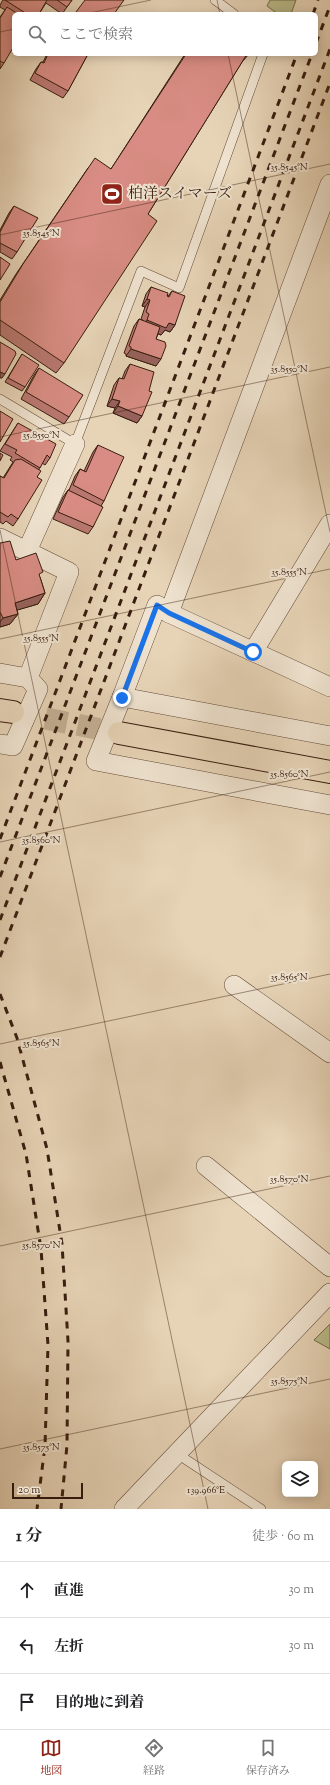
<!DOCTYPE html>
<html lang="ja">
<head>
<meta charset="utf-8">
<style>
  body { margin:0; font-family:"Sorts Mill Goudy","Noto Serif JP",serif; background:#f6f6f6; color:#202124 }
  .controls { position:absolute; right:12px; bottom:12px; display:grid; overflow:hidden; border-radius:6px; box-shadow:0 2px 10px #0003 }
  .controls button { width:36px; height:36px; display:grid; place-items:center; padding:0; border:0; border-bottom:1px solid #e0e0e0; background:#fff; color:#202124; font:20px sans-serif }
  .scale { position:absolute; left:12px; bottom:10px; width:71px; box-sizing:border-box; padding-left:4px; border:2px solid #381d0f; border-top:0; font-size:11px; line-height:14px; white-space:nowrap; color:#381d0f; -webkit-text-stroke:3px #efe3d0; paint-order:stroke }
  .stop { position:absolute; width:12px; height:12px; margin:-9px; border:3px solid #1a73e8; border-radius:50%; background:#fff }
  .stop.end { background:#1a73e8; border-color:#fff; box-shadow:0 1px 4px #0008 }
  .list { margin:0; padding:0; list-style:none }
  h2 { display:flex; justify-content:space-between; align-items:center; height:52px; margin:0; padding:0 16px; font-size:17px }
  h2 small { font-size:13px; font-weight:400; color:#757577 }
  .list li { display:grid; grid-template-columns:26px 1fr auto; gap:12px; align-items:center; box-sizing:border-box; height:56px; padding:0 16px; border-top:1px solid #e0e0e0 }
  .list b { display:block; font-size:15px; white-space:nowrap }
  .list em { font-size:13px; font-style:normal; color:#757577 }
  .icon { flex:none; width:22px; height:22px; fill:none; stroke:currentColor; stroke-width:2; stroke-linecap:round; stroke-linejoin:round }
  .map { position:relative; flex:none; width:330px; height:1509px; overflow:hidden }
  .search { position:absolute; background:#fff; box-shadow:0 2px 10px #0003; left:12px; right:12px; top:12px; height:44px; display:flex; align-items:center; gap:10px; box-sizing:border-box; padding:0 14px; border-radius:6px; color:#757577; font-size:15px }
  .sheet { height:220px; background:#fff }
  nav { display:flex; justify-content:space-around; align-items:center; box-sizing:border-box; height:56px; border-top:1px solid #e0e0e0; background:#fff; font-size:11px; color:#757577 }
  nav a { display:grid; justify-items:center; gap:2px }
  nav .on { color:#8f2418 }
  .map>svg:first-child { display:block }
  .green { fill:#babb8a; stroke:#796c4c }
  .lines { fill:none; stroke-linecap:round; stroke-linejoin:round }
  .primary-tunnel { stroke:#c4af95; stroke-width:22; stroke-dasharray:22 11; stroke-linecap:butt }
  .lane-casing { stroke:#644b39; stroke-width:10 }
  .street-casing { stroke:#644b39; stroke-width:20 }
  .primary-casing { stroke:#381d0f; stroke-width:24 }
  .lane { stroke:#efe3d0; stroke-width:9 }
  .street { stroke:#efe3d0; stroke-width:19 }
  .primary { stroke:#e7d4b7; stroke-width:22 }
  .rail { stroke:#381d0f; stroke-width:3; stroke-dasharray:7 7; stroke-linecap:butt }
  .wall { fill:#ba7871; stroke:#381d0f }
  .shaded-wall { fill:#97625c; stroke:#381d0f }
  .building { fill:#d88c83; stroke:#381d0f }
  .route { stroke:#1a73e8; stroke-width:5 }
  .ticks { fill:none; stroke:#381d0f; stroke-width:1; stroke-opacity:0.45 }
  .labels { text-anchor:middle; dominant-baseline:central; stroke-width:4; stroke-linejoin:round; paint-order:stroke }
  .poi-label { font-size:15px; fill:#381d0f; stroke:#efe3d0; text-anchor:start }
  .ticks-label { font-size:10px; text-anchor:middle; fill:#381d0f; stroke:#efe3d0; stroke-width:4; stroke-linejoin:round; paint-order:stroke }
</style>
</head>
<body>
<div class="map">
<svg width="330" height="1509" viewBox="0 0 330 1509">
  <rect width="100%" height="100%" fill="#e7d4b7"/>
  <filter id="stains"><feTurbulence type="fractalNoise" baseFrequency=".005" numOctaves="4"/><feColorMatrix values="0 0 0 0 .2 0 0 0 0 .09 0 0 0 0 .02 0 0 0 .5 -.17"/></filter>
  <radialGradient id="worn" r=".72"><stop offset=".6" stop-color="#630" stop-opacity="0"/><stop offset="1" stop-color="#630" stop-opacity=".3"/></radialGradient>
  <g class="green">
    <polygon points="270,0 296,0 291,14 278,14 267,6"/>
    <polygon points="330,1324 330,1349 314,1340"/>
  </g>
  <g class="lines">
    <polyline class="primary-tunnel" points="13,712 119,733"/>
    <g class="lane-casing">
      <g id="lane">
        <polyline points="215,0 234,14"/>
        <polyline points="0,399 75,444 141,271 179,288 263,54"/>
        <polyline points="176,1453 261,1509"/>
      </g>
    </g>
    <g class="street-casing">
      <g id="street">
        <polyline points="0,538 69,572 28,678"/>
        <polyline points="27,551 75,444"/>
        <polyline points="169,613 330,184"/>
        <polyline points="253,652 330,524"/>
        <polyline points="0,673 28,678 38,689 13,746 0,744"/>
        <polyline points="330,687 169,613 157,605 122,697 330,736"/>
        <polyline points="122,697 96,761 330,805"/>
        <polyline points="234,985 330,1053"/>
        <polyline points="206,1166 330,1267"/>
        <polyline points="124,1509 330,1293"/>
      </g>
    </g>
    <g class="primary-casing">
      <g id="primary">
        <polyline points="0,710 13,712"/>
        <polyline points="119,733 330,772"/>
      </g>
    </g>
    <use href="#lane" class="lane"/>
    <use href="#street" class="street"/>
    <use href="#primary" class="primary"/>
    <g class="rail">
      <polyline points="313,14 318,0"/>
      <polyline points="316,43 330,6"/>
      <polyline points="0,839 297,54"/>
      <polyline points="0,877 312,54"/>
      <polyline points="0,920 330,49"/>
      <polyline points="0,957 330,83"/>
      <polyline points="0,994 17,1038 47,1149 62,1244 68,1341 67,1445 61,1509"/>
      <polyline points="0,1062 26,1154 41,1249 48,1345 45,1446 37,1509"/>
    </g>
  </g>
  <g class="wall">
    <polygon points="3,0 72,0 62,14 46,3 39,14 14,14 4,63 0,69 0,17 5,10 0,7 0,5"/>
    <polygon points="47,54 88,54 68,91 63,98 30,80 36,69 41,62 43,62"/>
    <polygon points="185,54 249,54 242,62 148,214 64,363 56,373 0,335 0,300 16,274 88,168 111,169"/>
    <polygon points="14,206 17,252 12,259 0,252 0,230 9,213"/>
    <polygon points="151,287 168,296 172,291 175,325 170,332 165,330 161,335 158,334 156,339 156,366 126,356 126,354 124,353 134,326 139,319 144,321 141,319 145,307 142,306 146,294"/>
    <polygon points="22,354 25,387 22,391 5,382"/>
    <polygon points="130,364 142,416 137,423 113,413 115,408 107,406 114,385 119,378 122,379 125,371"/>
    <polygon points="39,368 69,417 64,424 21,399 34,375"/>
    <polygon points="18,423 50,458 45,465 42,463 39,469 37,477 18,519 13,526 6,521 3,524 0,522 0,476 3,478 13,462 10,460 12,457 0,451"/>
    <polygon points="98,445 104,501 101,506 93,527 88,534 53,519 63,497 68,490 69,490 75,476 80,469 84,471 93,452"/>
    <polygon points="0,543 16,560 40,577 45,593 38,604 17,610 18,614 10,624 0,627"/>
  </g>
  <g class="shaded-wall">
    <polygon points="147,299 150,300 145,307 142,306"/>
    <polygon points="147,320 169,323 175,325 170,332 165,330 161,335 142,327"/>
    <polygon points="131,349 161,359 156,366 126,356"/>
    <polygon points="0,372 5,374 2,378 0,378"/>
    <polygon points="112,399 120,401 115,408 107,406"/>
    <polygon points="118,406 142,416 137,423 113,413"/>
    <polygon points="45,593 38,604 7,613 15,603"/>
    <polygon points="18,614 10,624 0,627 0,622 3,618"/>
  </g>
  <g class="building">
    <polygon points="5,0 47,0 39,14 27,14"/>
    <polygon points="57,0 72,0 67,7"/>
    <polygon points="85,0 124,0 114,14 79,14 76,12"/>
    <polygon points="7,7 18,14 14,14 14,46 4,63 0,61 0,18"/>
    <polygon points="48,54 88,54 68,91 35,73 41,62 44,63"/>
    <polygon points="186,54 247,54 148,214 157,221 64,363 0,320 0,302 23,264 95,158 111,169"/>
    <polygon points="14,206 38,218 17,252 0,243 0,232"/>
    <polygon points="0,257 10,264 0,280"/>
    <polygon points="151,287 168,293 167,296 169,297 172,291 185,296 175,325 169,323 166,328 147,320 149,314 146,312 150,300 147,299"/>
    <polygon points="139,319 160,327 156,339 165,342 166,346 161,359 131,349 131,347 129,346"/>
    <polygon points="0,342 15,351 16,354 5,374 0,372"/>
    <polygon points="22,354 39,365 25,387 8,378"/>
    <polygon points="130,364 154,372 149,391 152,392 142,416 118,406 120,401 112,399 119,378 124,379"/>
    <polygon points="39,368 83,395 69,417 26,392"/>
    <polygon points="0,411 13,419 0,442"/>
    <polygon points="18,423 56,444 50,458 47,455 40,468 15,453 17,450 5,444"/>
    <polygon points="98,445 124,457 104,501 73,485 80,469 86,472"/>
    <polygon points="0,453 3,455 0,461"/>
    <polygon points="21,459 41,471 37,477 42,480 18,519 11,514 8,517 0,512 0,476 4,478 15,460"/>
    <polygon points="68,490 103,507 93,527 58,512"/>
    <polygon points="10,541 16,560 36,553 43,572 39,574 45,593 15,603 18,614 3,618 0,612 0,543"/>
  </g>
  <g class="lines">
    <polyline class="route" points="122,698 157,605 169,613 253,652"/>
  </g>
  <path class="ticks" d="M217 0 220 14M85 14 151 0M0 32 14 29M228 54 330 532M0 235 330 164M0 437 330 367M0 530 208 1509M0 639 330 569M0 842 330 772M0 1044 330 974M0 1246 330 1176M0 1449 330 1379"/>
  <defs>
    <g id="stadium-square" transform="scale(1.15)"><rect x="-9" y="-9" width="18" height="18" rx="4" fill="#8f2418" stroke="#efe3d0"/><path d="M0-5a6.5 5 0 1 0 0 10a6.5 5 0 1 0 0-10ZM-3.5-1.8h7v3.6h-7Z" fill="#fff"/></g>
  </defs>
  <g fill-rule="evenodd">
    <use href="#stadium-square" x="112" y="194"/>
  </g>
  <g class="labels">
    <g class="poi-label">
      <text x="128" y="194">柏洋スイマーズ</text>
    </g>
  </g>
  <g class="ticks-label">
    <text x="289" y="170">35.8545°N</text>
    <text x="41" y="236">35.8545°N</text>
    <text x="289" y="372">35.8550°N</text>
    <text x="41" y="438">35.8550°N</text>
    <text x="289" y="575">35.8555°N</text>
    <text x="41" y="641">35.8555°N</text>
    <text x="289" y="777">35.8560°N</text>
    <text x="41" y="843">35.8560°N</text>
    <text x="289" y="980">35.8565°N</text>
    <text x="41" y="1046">35.8565°N</text>
    <text x="289" y="1182">35.8570°N</text>
    <text x="41" y="1248">35.8570°N</text>
    <text x="289" y="1384">35.8575°N</text>
    <text x="41" y="1450">35.8575°N</text>
    <text x="206" y="1493">139.966°E</text>
  </g>
  <rect width="100%" height="100%" filter="url(#stains)"/>
  <rect width="100%" height="100%" fill="url(#worn)"/>
</svg>
<div class="controls">
<button><svg class="icon" aria-label="layers" viewBox="0 0 24 24"><path d="M12 4l9 5-9 5-9-5zM3 14l9 5 9-5"/></svg></button>
</div>
<div class="scale">20 m</div>
<div class="stop" style="left:253px;top:652px"></div>
<div class="stop end" style="left:122px;top:698px"></div>
<div class="search"><svg class="icon" aria-label="search" viewBox="0 0 24 24"><circle cx="10" cy="10" r="6"/><path d="M15 15l6 6"/></svg>ここで検索</div>
</div>
<section class="sheet">
<h2>1 分<small>徒歩 · 60 m</small></h2>
<ul class="list">
<li><svg class="icon" aria-label="ahead" viewBox="0 0 24 24"><path d="M12 20V5M6 11l6-6 6 6"/></svg><div><b>直進</b></div><em>30 m</em></li>
<li><svg class="icon" aria-label="left" viewBox="0 0 24 24"><path d="M17 20v-9H6M10 6l-5 5 5 5"/></svg><div><b>左折</b></div><em>30 m</em></li>
<li><svg class="icon" aria-label="arrive" viewBox="0 0 24 24"><path d="M6 21V4h12l-3 4 3 4H6"/></svg><div><b>目的地に到着</b></div></li>
</ul>
</section>
<nav>
<a class="on"><svg class="icon" aria-label="map" viewBox="0 0 24 24"><path d="M3 6l6-2 6 2 6-2v14l-6 2-6-2-6 2zM9 4v14M15 6v14"/></svg>地図</a>
<a><svg class="icon" aria-label="directions" viewBox="0 0 24 24"><path d="M12 3l9 9-9 9-9-9zM9 14v-3h6M13 9l2 2-2 2"/></svg>経路</a>
<a><svg class="icon" aria-label="saved" viewBox="0 0 24 24"><path d="M7 4h10v16l-5-4-5 4z"/></svg>保存済み</a>
</nav>
</body>
</html>
